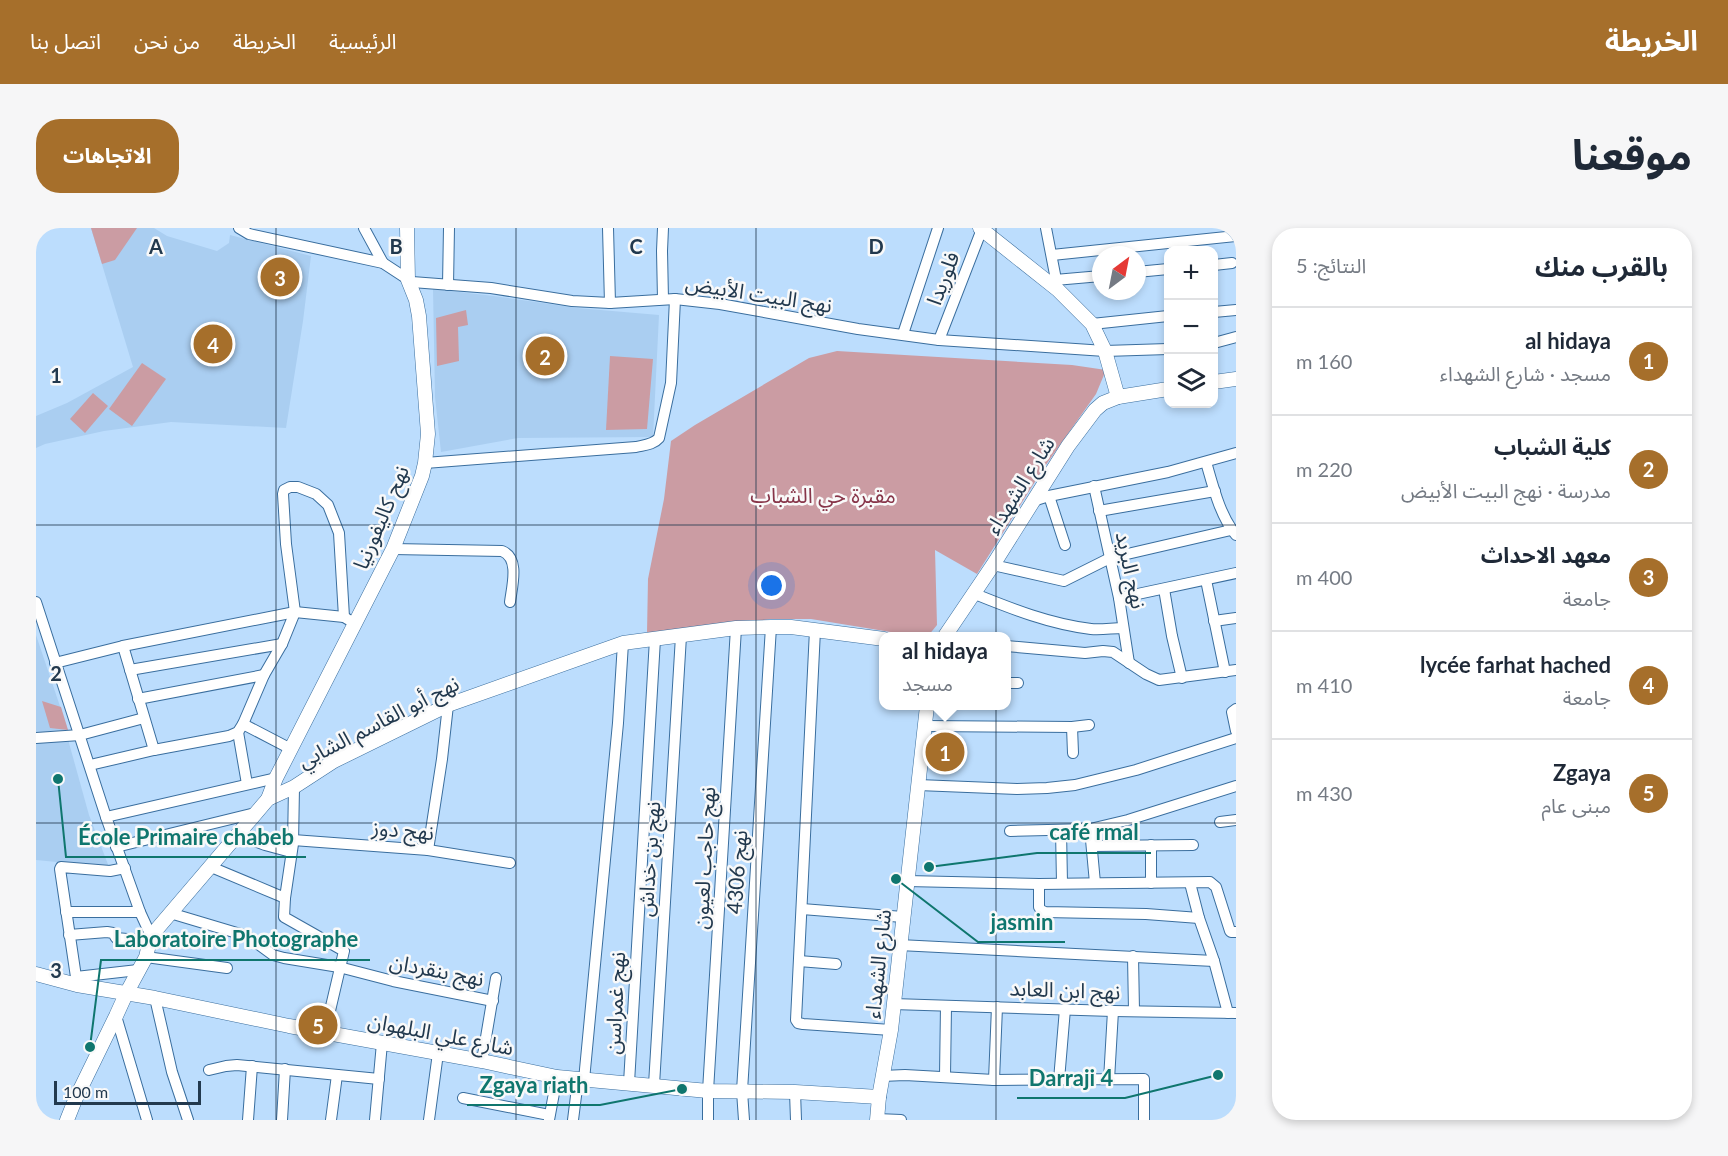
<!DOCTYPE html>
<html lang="ar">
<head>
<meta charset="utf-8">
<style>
  body { margin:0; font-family:Lato,"Noto Sans Arabic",sans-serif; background:#f6f6f7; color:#1f2937; direction:rtl }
  .controls { position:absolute; right:18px; top:18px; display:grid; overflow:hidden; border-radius:12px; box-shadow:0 3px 9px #0003 }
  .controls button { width:54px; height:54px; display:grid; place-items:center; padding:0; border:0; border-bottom:2px solid #e0e1e3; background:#fff; color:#1f2937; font:30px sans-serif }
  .compass { position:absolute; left:1056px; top:18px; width:54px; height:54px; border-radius:50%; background:#fff; box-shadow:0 3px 9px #0003; rotate:32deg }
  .scale { position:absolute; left:18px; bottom:15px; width:147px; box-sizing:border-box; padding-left:6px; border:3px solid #22394e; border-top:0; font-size:16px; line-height:21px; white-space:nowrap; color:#22394e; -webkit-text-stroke:4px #f9f9f9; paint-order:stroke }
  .you { position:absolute; left:736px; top:358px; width:21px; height:21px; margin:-15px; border:4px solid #fff; border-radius:50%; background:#1a73e8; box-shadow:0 0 0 9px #1a73e833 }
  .badge { display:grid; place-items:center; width:39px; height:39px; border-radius:50%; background:#a66f2b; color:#fff; font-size:20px; font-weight:700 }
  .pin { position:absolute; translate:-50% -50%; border:3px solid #fff; box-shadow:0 2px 6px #0006 }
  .popup { position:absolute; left:843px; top:404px; width:132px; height:78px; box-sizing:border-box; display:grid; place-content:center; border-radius:12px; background:#fff; filter:drop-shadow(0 2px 4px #0005); font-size:20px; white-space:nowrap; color:#747a83 }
  .popup b { font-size:22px; color:#1f2937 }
  .popup::after { content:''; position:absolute; left:50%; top:100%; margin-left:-12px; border:12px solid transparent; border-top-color:#fff }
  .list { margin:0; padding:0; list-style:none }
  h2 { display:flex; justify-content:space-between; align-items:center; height:78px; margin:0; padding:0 24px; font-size:26px }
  h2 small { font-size:20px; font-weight:400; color:#747a83 }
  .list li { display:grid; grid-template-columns:39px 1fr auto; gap:18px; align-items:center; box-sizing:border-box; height:108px; padding:0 24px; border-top:2px solid #e0e1e3 }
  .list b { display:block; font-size:22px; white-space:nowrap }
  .list p { margin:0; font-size:20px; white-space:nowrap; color:#747a83 }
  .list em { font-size:20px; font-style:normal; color:#747a83 }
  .icon { flex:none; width:33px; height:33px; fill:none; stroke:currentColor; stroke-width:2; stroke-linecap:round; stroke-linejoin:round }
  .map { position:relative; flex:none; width:1200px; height:892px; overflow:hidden; direction:ltr; border-radius:24px }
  header { display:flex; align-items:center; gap:36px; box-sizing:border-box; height:84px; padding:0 30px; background:#a66f2b; color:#fff }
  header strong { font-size:28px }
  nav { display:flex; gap:33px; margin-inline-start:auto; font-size:21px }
  .intro { display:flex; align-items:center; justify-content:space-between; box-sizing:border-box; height:144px; padding:0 36px }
  h1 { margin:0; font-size:42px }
  .button { padding:15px 27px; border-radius:24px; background:#a66f2b; color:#fff; font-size:21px; font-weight:700 }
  main { display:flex; gap:36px; padding:0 36px }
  aside { flex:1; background:#fff; border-radius:24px; box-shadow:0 3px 9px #0003 }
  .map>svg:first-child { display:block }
  .built { fill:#aacef1 }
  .green { fill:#cb9ca3 }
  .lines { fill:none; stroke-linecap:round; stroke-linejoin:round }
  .street-casing { stroke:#3a6e9e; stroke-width:12 }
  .secondary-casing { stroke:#3a6e9e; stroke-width:15 }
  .street { stroke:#fff; stroke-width:10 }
  .secondary { stroke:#fff; stroke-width:14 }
  .grid { fill:none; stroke:#22394e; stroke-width:1.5; stroke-opacity:0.55 }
  .labels { text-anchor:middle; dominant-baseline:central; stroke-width:5; stroke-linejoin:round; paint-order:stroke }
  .street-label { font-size:21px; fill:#22394e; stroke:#f9f9f9 }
  .park-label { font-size:21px; fill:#873549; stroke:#f9f9f9 }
  .grid-label { font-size:20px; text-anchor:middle; font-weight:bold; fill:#22394e; stroke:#f9f9f9; stroke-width:5; stroke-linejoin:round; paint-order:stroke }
  .leader { fill:none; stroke:#0f766e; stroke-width:2 }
  .callout-dot { fill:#0f766e; stroke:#f9f9f9; stroke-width:2 }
  .callout-label { font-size:22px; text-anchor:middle; font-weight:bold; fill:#0f766e; stroke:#f9f9f9; stroke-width:5; stroke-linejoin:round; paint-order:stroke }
</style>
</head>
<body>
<header>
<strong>الخريطة</strong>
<nav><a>الرئيسية</a><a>الخريطة</a><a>من نحن</a><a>اتصل بنا</a></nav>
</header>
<div class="intro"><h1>موقعنا</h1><a class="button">الاتجاهات</a></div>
<main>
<aside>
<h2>بالقرب منك<small>النتائج: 5</small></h2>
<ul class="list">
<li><span class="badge">1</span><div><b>al hidaya</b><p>مسجد · شارع الشهداء</p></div><em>160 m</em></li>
<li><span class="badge">2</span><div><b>كلية الشباب</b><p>مدرسة · نهج البيت الأبيض</p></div><em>220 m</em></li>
<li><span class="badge">3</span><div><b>معهد الاحداث</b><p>جامعة</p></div><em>400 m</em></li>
<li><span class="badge">4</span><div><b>lycée farhat hached</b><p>جامعة</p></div><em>410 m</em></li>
<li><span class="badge">5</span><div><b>Zgaya</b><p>مبنى عام</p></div><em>430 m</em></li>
</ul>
</aside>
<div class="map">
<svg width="1200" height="892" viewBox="0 0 1200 892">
  <rect width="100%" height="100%" fill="#bcddfd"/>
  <g class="built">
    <polygon points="55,0 118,0 131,8 181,23 193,15 194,7 275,28 267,93 250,200 135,194 68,203 9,216 0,220 0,188 31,175 97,139"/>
    <polygon points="397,61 458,68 541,80 623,87 617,209 482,210 405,224 399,169"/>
    <polygon points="0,407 32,502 33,515 53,587 73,639 0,632"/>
  </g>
  <g class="green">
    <polygon points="55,0 101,0 79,32 66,36"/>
    <polygon points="430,82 432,97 422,99 423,133 401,138 400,90"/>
    <polygon points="801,123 1036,137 1070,142 1060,166 1007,241 941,346 899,322 901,397 892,408 879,408 775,391 734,391 620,408 611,405 612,351 628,271 635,213 659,197 773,130"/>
    <polygon points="574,128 617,131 611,201 570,202"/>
    <polygon points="106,135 130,151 96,198 73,181"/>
    <polygon points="57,165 72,178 49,205 34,191"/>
    <polygon points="6,473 25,479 32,502 14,500"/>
  </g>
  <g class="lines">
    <g class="street-casing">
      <g id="street">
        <polyline points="203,0 213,6 347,35 376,54 455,60 536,73 574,75 639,71 684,76 822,101 903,112 1069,123 1132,121"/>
        <polyline points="328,0 347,35"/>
        <polyline points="572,0 574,75"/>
        <polyline points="1010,0 1022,62"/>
        <polyline points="1016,27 1200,8"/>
        <polyline points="1178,37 1196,35"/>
        <polyline points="1101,44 1132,41"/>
        <polyline points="1019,52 1065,48"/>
        <polyline points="412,57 413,0"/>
        <polyline points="627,71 626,23 627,0"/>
        <polyline points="1178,84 1200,82"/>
        <polyline points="1056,96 1132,88"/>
        <polyline points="867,106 902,0"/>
        <polyline points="903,112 946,1"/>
        <polyline points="1178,115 1200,109"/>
        <path d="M1170 234C1177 258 1184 288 1200 307"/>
        <path d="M389 235 600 219C608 217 617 217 623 210L635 155 639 71"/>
        <polyline points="1058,258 1083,370 1093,435"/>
        <polyline points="1013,268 1029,317"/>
        <polyline points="997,273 1013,268 1132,244 1200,225"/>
        <polyline points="1063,283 1179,263"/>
        <path d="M357 321 466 323C484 330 476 358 474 374"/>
        <polyline points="957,337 1028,353 1074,330 1195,302"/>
        <polyline points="1170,352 1189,444"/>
        <polyline points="1128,361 1136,408 1146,450"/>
        <path d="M939 366C976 381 1014 396 1055 401 1065 402 1077 400 1087 400"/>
        <polyline points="1083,370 1200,345"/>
        <polyline points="0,374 70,589 104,684 115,708"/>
        <polyline points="1178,393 1200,390"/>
        <polyline points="779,402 760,792 762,795 767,796 855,802"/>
        <polyline points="87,418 118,522"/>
        <polyline points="970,418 1049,425 1067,423 1077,424 1110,446 1123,452 1200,442"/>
        <polyline points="19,435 87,418 259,384 308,389 313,392"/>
        <polyline points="94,442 246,416"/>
        <polyline points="970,455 982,455"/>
        <polyline points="102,471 228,447"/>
        <polyline points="1200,481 1196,484 1200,503"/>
        <polyline points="207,496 255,521"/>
        <polyline points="889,498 1036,499 1053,497"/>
        <polyline points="1036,499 1037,525"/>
        <polyline points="202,504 211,556"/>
        <polyline points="0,510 44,507 108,490"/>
        <polyline points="54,537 118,522 193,508 202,504 207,496 228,447 246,416 259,384 250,316 247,266 248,262 254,259 262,259 280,266 292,277 303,305 308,389"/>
        <polyline points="882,557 981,561 1011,560 1039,557 1100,542 1200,510"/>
        <polyline points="258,559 257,616 249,670 248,689 308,723 289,804"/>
        <polyline points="70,589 240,550"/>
        <polyline points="1184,594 1200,592"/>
        <polyline points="1054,601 1059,655"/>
        <polyline points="1025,602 1026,655"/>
        <polyline points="974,603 1054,601 1092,592 1200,558"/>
        <polyline points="201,606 229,617 255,624"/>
        <polyline points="257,612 392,622 474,635"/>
        <polyline points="1115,617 1115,655"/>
        <polyline points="1056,618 1157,617"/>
        <polyline points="80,619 219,585"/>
        <polyline points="392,622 406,531 412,477"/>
        <polyline points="175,639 249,670"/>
        <polyline points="871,653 1003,656 1174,654 1180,659 1194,703 1195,704 1200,704"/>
        <polyline points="1154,655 1163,690 1178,733 1192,785"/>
        <polyline points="1003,656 1003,679 1005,682 1009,684 1110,686 1163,690"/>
        <polyline points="766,681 867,689"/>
        <polyline points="30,684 104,684"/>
        <polyline points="134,685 211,708 237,727 248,730 303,739 357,753 457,773"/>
        <polyline points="33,707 71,704 77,705 80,710 113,713"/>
        <polyline points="863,717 1178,733"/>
        <polyline points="1097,728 1098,783"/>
        <polyline points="110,729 191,740"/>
        <polyline points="763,733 800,736"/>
        <polyline points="40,749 24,641 25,639 74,643 89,640"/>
        <polyline points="41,755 40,749 102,742"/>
        <polyline points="119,770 136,844 152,892"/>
        <polyline points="857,776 1077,783 1200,785"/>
        <polyline points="80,788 111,892"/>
        <polyline points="446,833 460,750"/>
        <polyline points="173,842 190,838 201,837 343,851"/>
        <polyline points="846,848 869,847 958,852 1108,851 1108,892"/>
        <polyline points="909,848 910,778"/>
        <polyline points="548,852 582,495 587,415"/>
        <polyline points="958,852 961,779"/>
        <polyline points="1023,852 1029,781"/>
        <polyline points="1073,852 1077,783"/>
        <polyline points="593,855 619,411"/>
        <polyline points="618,857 645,408"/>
        <polyline points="759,864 760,892"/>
        <polyline points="427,870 513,887"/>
        <polyline points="841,891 865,892"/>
        <polyline points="212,892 216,838"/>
        <polyline points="246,892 249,841"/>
        <polyline points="295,892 301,847"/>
        <polyline points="339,892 346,815"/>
        <polyline points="393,892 402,825"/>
        <polyline points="513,892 521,849"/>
        <polyline points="537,892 542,852"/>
        <polyline points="672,892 672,863 700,400"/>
        <polyline points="708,892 706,863 735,399"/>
      </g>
    </g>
    <g class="secondary-casing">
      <g id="secondary">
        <polyline points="944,0 1022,62 1056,96 1069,123 1082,169"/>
        <polyline points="1178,154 1200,151"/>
        <polyline points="909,408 957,337 1032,218 1059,182 1067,175 1082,169 1132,161"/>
        <polyline points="232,571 240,550 357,321 386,248 389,235 392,206 383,88 380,72 372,52 371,0"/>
        <polyline points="0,746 41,757 119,770 253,798 446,833 521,849 672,863 759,864 843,869"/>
        <polyline points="31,892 39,872 80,788 90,766 110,729 115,708 232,571 258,559 298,533 412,477 587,415 700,400 735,399 755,399 848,411"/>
        <polyline points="841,892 843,869 855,802 891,478"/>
      </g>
    </g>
    <use href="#street" class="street"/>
    <use href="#secondary" class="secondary"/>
  </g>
  <path class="grid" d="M240 0V892M480 0V892M720 0V892M960 0V892M0 297H1200M0 595H1200"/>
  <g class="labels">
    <g class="street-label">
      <text transform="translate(906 50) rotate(-69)">فلوريدا</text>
      <text transform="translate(723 65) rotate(9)">نهج البيت الأبيض</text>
      <text transform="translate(983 257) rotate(-58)">شارع الشهداء</text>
      <text transform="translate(344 289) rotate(-67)">نهح كاليفورنيا</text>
      <text transform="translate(1096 342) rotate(78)">نهج البريد</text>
      <text transform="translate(342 493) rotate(-27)">نهج أبو القاسم الشابي</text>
      <text transform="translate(367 601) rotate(5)">نهج دوز</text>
      <text transform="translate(667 630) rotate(-87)">نهج حاجب لعيون</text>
      <text transform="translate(612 631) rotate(-86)">نهج بن خداش</text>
      <text transform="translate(700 644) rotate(-86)">نهج 4306</text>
      <text transform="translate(841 736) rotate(-84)">شارع الشهداء</text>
      <text transform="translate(401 741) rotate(11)">نهج بنقردان</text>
      <text transform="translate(1029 761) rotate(2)">نهج ابن العابد</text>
      <text transform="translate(578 775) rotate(-87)">نهج غمراسن</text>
      <text transform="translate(405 805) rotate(11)">شارع علي البلهوان</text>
    </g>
    <g class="park-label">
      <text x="787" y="266">مقبرة حي الشباب</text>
    </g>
  </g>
  <g class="grid-label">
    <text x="120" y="26">A</text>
    <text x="360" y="26">B</text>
    <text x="600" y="26">C</text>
    <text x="840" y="26">D</text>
    <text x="20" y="155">1</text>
    <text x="20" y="453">2</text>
    <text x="20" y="750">3</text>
  </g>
  <path class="leader" d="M893 639L1001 625H1115M22 551L30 629H270M860 651L942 714H1029M54 819L65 732H334M1182 847L1089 870H981M646 861L564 877H431"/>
  <g class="callout-dot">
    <circle cx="893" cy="639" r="6"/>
    <circle cx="22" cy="551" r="6"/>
    <circle cx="860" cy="651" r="6"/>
    <circle cx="54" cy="819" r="6"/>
    <circle cx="1182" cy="847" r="6"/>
    <circle cx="646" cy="861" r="6"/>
  </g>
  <g class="callout-label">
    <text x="1058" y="612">café rmal</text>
    <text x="150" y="617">École Primaire chabeb</text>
    <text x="986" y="702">jasmin</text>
    <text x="200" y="719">Laboratoire Photographe</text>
    <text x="1035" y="858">Darraji 4</text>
    <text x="498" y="865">Zgaya riath</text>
  </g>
</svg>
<div class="controls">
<button>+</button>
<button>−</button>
<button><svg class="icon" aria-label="layers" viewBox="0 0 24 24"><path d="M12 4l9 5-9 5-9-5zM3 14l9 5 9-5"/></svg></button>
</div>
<svg class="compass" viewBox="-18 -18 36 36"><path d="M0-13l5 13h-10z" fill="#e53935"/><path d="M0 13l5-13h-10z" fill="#747a83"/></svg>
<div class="scale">100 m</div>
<div class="you"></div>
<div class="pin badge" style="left:909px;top:524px">1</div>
<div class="popup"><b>al hidaya</b>مسجد</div>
<div class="pin badge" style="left:509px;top:128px">2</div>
<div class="pin badge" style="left:244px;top:49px">3</div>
<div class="pin badge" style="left:177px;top:116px">4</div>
<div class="pin badge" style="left:282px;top:797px">5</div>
</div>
</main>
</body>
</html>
